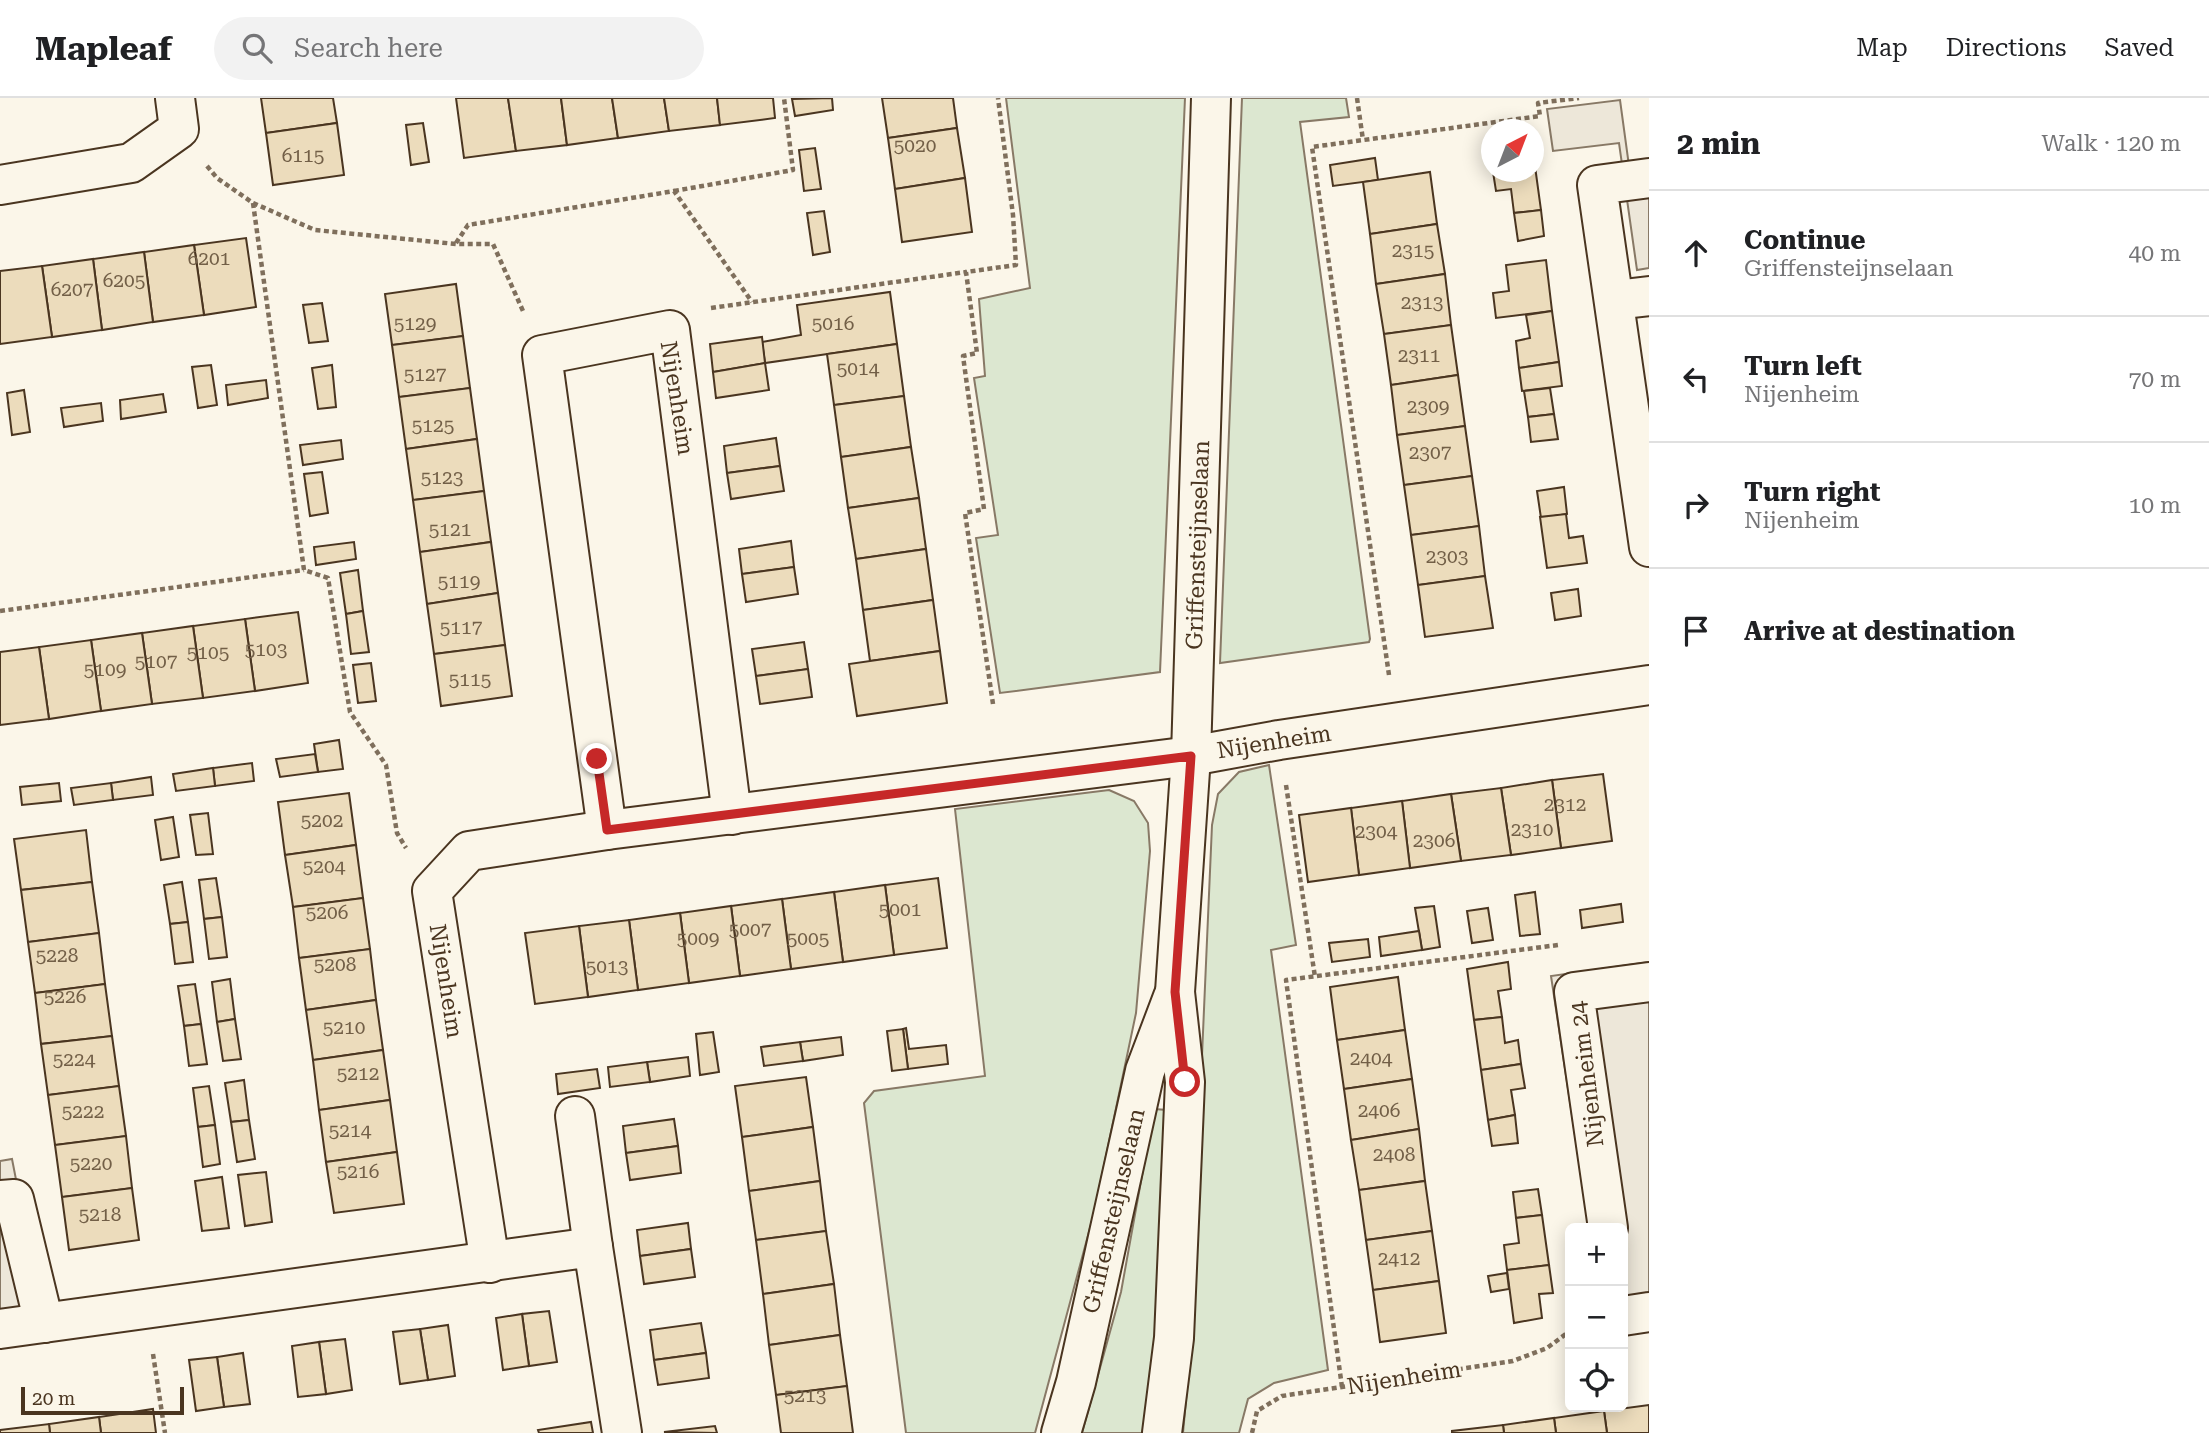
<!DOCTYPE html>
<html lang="en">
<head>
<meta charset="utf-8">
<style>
  body { margin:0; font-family:"Roboto Serif",serif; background:#f2f2f2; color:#202124 }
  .controls { position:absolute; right:21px; bottom:21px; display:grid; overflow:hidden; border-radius:10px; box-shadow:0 4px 18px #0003 }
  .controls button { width:63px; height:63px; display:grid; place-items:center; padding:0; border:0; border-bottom:2px solid #e0e0e0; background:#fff; color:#202124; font:35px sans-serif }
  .compass { position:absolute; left:1481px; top:21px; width:63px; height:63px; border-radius:50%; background:#fff; box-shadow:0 4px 18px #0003; rotate:42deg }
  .scale { position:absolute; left:21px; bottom:18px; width:163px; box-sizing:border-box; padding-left:7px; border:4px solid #4a3520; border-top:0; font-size:19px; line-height:24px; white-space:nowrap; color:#4a3520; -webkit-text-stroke:5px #fbf6e9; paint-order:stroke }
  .stop { position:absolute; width:21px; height:21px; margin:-16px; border:5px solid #c62828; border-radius:50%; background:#fff }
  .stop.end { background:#c62828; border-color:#fff; box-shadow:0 2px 7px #0008 }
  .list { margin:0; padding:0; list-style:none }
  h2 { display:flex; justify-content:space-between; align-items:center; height:91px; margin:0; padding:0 28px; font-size:30px }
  h2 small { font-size:23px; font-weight:400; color:#757577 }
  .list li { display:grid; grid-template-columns:46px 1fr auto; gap:21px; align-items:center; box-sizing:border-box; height:126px; padding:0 28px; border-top:2px solid #e0e0e0 }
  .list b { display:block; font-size:26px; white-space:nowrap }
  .list p { margin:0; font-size:23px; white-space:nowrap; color:#757577 }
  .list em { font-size:23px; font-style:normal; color:#757577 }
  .icon { flex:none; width:38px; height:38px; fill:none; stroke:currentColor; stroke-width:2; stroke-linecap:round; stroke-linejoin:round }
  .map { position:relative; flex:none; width:1649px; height:1335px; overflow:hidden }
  header { display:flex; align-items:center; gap:42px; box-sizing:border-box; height:98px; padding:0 35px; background:#fff; border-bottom:2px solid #e0e0e0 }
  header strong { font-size:33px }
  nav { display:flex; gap:38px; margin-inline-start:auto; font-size:24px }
  .search { width:490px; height:63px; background:#f2f2f2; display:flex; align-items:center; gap:18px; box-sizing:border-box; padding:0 24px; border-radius:38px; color:#757577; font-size:26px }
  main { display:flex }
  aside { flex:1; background:#fff }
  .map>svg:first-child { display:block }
  .green { fill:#dce7d0; stroke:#887966; stroke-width:2 }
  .parking { fill:#ede7d9; stroke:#887966; stroke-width:2 }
  .building { fill:#ecdcbc; stroke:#4a3520; stroke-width:2 }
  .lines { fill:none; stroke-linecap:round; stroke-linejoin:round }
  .street-casing { stroke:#4a3520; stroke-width:42 }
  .path { stroke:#7f6f5c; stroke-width:4.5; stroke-dasharray:5 3.5; stroke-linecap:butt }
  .street { stroke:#fbf6e9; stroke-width:38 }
  .route { stroke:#c62828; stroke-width:9 }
  .labels { text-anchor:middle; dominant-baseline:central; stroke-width:5; stroke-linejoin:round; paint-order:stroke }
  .number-label { font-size:19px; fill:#725f47 }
  .street-label { font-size:23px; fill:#4a3520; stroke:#fbf6e9 }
</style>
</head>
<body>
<header>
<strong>Mapleaf</strong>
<div class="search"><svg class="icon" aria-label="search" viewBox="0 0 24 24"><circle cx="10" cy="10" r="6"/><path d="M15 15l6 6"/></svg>Search here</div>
<nav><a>Map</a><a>Directions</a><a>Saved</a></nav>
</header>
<main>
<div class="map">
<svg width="1649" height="1335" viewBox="0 0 1649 1335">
  <rect width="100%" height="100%" fill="#fbf6e9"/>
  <g class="green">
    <polygon points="1006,0 1185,0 1160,574 1000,595 976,440 998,437 974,280 985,278 979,201 1030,190"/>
    <polygon points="1242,0 1346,0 1349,19 1300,24 1370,541 1369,544 1220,565"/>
    <polygon points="1269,667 1296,847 1271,852 1328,1272 1274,1285 1248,1301 1239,1335 1183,1335 1188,1280 1212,727 1218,696 1239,674"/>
    <polygon points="1109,692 1134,703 1148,725 1150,753 1136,915 1094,1115 1035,1335 906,1335 864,1005 874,993 985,978 955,711"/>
    <polygon points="1154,1011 1167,1012 1156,1231 1143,1335 1082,1335 1121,1194"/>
  </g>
  <g class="parking">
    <polygon points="1620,2 1632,90 1649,88 1649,170 1637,172 1619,45 1553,53 1547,11"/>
    <polygon points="1649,864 1649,1232 1623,1235 1623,1130 1589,1130 1551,878"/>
    <polygon points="12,1061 44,1225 0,1231 0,1063"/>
  </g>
  <g class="building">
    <polygon points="261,0 333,0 337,25 266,35"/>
    <polygon points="456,0 508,0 516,53 464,60"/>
    <polygon points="508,0 561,0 567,47 516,53"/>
    <polygon points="561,0 612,0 618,40 567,47"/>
    <polygon points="612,0 664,0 669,33 618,40"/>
    <polygon points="664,0 717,0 720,27 669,33"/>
    <polygon points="717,0 773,0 775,20 720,27"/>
    <polygon points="832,0 833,12 795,18 792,1"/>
    <polygon points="882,0 953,0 957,30 888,40"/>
    <polygon points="337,25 344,77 273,87 266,35"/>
    <polygon points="423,25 429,64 411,67 406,27"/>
    <polygon points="957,30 965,80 895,91 888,40"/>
    <polygon points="815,50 821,91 804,93 799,52"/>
    <polygon points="1375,60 1378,82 1333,88 1330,67"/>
    <polygon points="1534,61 1541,112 1514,115 1511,91 1496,93 1493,74 1534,74"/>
    <polygon points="1430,74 1437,126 1370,136 1363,84"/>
    <polygon points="965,80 972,134 902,144 895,91"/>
    <polygon points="1541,112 1544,138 1518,143 1514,115"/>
    <polygon points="824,113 830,154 813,157 807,115"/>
    <polygon points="1437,126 1445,176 1376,186 1370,136"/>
    <polygon points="246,140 256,209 204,217 194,147"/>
    <polygon points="194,147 204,217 153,224 144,154"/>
    <polygon points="144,154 153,224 102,232 93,161"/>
    <polygon points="93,161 102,232 52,239 42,168"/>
    <polygon points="1546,162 1552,213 1496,220 1493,195 1509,193 1506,167"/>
    <polygon points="42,168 52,239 0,246 0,173"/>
    <polygon points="1445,176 1451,227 1384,236 1376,186"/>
    <polygon points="456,186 463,238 392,247 385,196"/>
    <polygon points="890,194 897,246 765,265 762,244 801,237 797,207"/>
    <polygon points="322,205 328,243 309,245 303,207"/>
    <polygon points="1552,213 1559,264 1519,270 1516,243 1530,240 1526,217"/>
    <polygon points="1451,227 1458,277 1391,287 1384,236"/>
    <polygon points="463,238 470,290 399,299 392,247"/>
    <polygon points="762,239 765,265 713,274 710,246"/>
    <polygon points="897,246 904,298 834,307 827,256"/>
    <polygon points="1559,264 1562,288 1522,293 1519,270"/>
    <polygon points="765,265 769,292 716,300 713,274"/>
    <polygon points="211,267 217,307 198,310 192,269"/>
    <polygon points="332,267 336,309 318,311 312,270"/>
    <polygon points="1458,277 1465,328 1397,337 1391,287"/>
    <polygon points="266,282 268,300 228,307 226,287"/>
    <polygon points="470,290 477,341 406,351 399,299"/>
    <polygon points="1550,290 1554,316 1528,319 1524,293"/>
    <polygon points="24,292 30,334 12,337 7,295"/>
    <polygon points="163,296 166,314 121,321 120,302"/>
    <polygon points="904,298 911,349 841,359 834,307"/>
    <polygon points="101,305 103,323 64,329 61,310"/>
    <polygon points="1554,316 1558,341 1531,344 1528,319"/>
    <polygon points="1465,328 1472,378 1404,387 1397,337"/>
    <polygon points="776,340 780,368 727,375 724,348"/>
    <polygon points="477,341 484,393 413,402 406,351"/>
    <polygon points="341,342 343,361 303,367 300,347"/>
    <polygon points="911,349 919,400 848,410 841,359"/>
    <polygon points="780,368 784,393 731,401 727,375"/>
    <polygon points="322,374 328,415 310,418 304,376"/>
    <polygon points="1472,378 1479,428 1411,437 1404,387"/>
    <polygon points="1564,389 1567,416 1541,420 1537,393"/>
    <polygon points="484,393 491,444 420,454 413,402"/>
    <polygon points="919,400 926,451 856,461 848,410"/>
    <polygon points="1566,416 1569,440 1583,438 1587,465 1547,470 1540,419"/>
    <polygon points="1479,428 1485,478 1418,487 1411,437"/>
    <polygon points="791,443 794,469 742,476 739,451"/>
    <polygon points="354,444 356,461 316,467 314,449"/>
    <polygon points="491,444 498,495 427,506 420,454"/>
    <polygon points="926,451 933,502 863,512 856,461"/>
    <polygon points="794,469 798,496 746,504 742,476"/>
    <polygon points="358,472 363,513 346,516 340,475"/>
    <polygon points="1485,478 1493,530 1425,539 1418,487"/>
    <polygon points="1578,491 1581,518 1555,522 1551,495"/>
    <polygon points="498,495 505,547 434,556 427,506"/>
    <polygon points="933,502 940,553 870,563 863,512"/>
    <polygon points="363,513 369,554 351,556 346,516"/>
    <polygon points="298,514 308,585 255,593 245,521"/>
    <polygon points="245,521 255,593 203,600 193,528"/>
    <polygon points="193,528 203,600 152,606 142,535"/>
    <polygon points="142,535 152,606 101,613 91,542"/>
    <polygon points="91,542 101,613 49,621 39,549"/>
    <polygon points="804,544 808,571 756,578 752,551"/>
    <polygon points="505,547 512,598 441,608 434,556"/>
    <polygon points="39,549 49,621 0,627 0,554"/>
    <polygon points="940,553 947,605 857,618 849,566"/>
    <polygon points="371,565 376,603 358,605 353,567"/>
    <polygon points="808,571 812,599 760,606 756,578"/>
    <polygon points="339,642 343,671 318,674 314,646"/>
    <polygon points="315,656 318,674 280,679 276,661"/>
    <polygon points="252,665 254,683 215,688 213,670"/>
    <polygon points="213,670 215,688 176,693 173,676"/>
    <polygon points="1603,676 1612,743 1561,750 1552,682"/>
    <polygon points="151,679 153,697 113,702 111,685"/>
    <polygon points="1552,682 1561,750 1511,757 1501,690"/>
    <polygon points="59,685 61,703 22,707 20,689"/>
    <polygon points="111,685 113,702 74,707 71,690"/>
    <polygon points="1501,690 1511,757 1461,763 1451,696"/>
    <polygon points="349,695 356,747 285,757 278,704"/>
    <polygon points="1451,696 1461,763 1410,770 1402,703"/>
    <polygon points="1402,703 1410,770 1359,777 1351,710"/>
    <polygon points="1351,710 1359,777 1308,784 1299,717"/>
    <polygon points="208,715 213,756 196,757 190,717"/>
    <polygon points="173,719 179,759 161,762 155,722"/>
    <polygon points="86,732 92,784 21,792 14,741"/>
    <polygon points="356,747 363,800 293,809 285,757"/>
    <polygon points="216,780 222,819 204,821 199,782"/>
    <polygon points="938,780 947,850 894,857 885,787"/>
    <polygon points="92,784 99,835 28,844 21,792"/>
    <polygon points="182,784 188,824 170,826 164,787"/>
    <polygon points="885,787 894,857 843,864 834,794"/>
    <polygon points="834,794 843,864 791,871 782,801"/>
    <polygon points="1535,794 1540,836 1520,838 1515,797"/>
    <polygon points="363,800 370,851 299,860 293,809"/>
    <polygon points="782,801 791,871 740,878 731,808"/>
    <polygon points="1621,806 1623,824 1582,830 1580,812"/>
    <polygon points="731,808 740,878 689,885 680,815"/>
    <polygon points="1434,808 1440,849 1422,852 1415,810"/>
    <polygon points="1488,810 1493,842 1472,845 1467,813"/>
    <polygon points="680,815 689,885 638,892 629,822"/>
    <polygon points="222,819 227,859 209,861 204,821"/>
    <polygon points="629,822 638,892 588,899 579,828"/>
    <polygon points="188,824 193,864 175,866 170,826"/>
    <polygon points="579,828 588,899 535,906 525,835"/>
    <polygon points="1419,833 1422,852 1381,858 1379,839"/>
    <polygon points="99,835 105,886 35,895 28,844"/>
    <polygon points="1368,841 1370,859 1332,864 1329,845"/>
    <polygon points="370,851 376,902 306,912 299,860"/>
    <polygon points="1508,864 1511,891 1498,893 1502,919 1474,922 1467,871"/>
    <polygon points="1398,879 1405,932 1337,942 1330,889"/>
    <polygon points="230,881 235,921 217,924 212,884"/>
    <polygon points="105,886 112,938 41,946 35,895"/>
    <polygon points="195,886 201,926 184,928 178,888"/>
    <polygon points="376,902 383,952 313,962 306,912"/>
    <polygon points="1502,919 1505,945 1518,942 1521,966 1481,972 1474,922"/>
    <polygon points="235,921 241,961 223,963 217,924"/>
    <polygon points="201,926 207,966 189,968 184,928"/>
    <polygon points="906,930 909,951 946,947 948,966 908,971 903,931"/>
    <polygon points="903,931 908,971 892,973 887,933"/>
    <polygon points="1405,932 1412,981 1344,991 1337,942"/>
    <polygon points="713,934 719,974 700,977 696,936"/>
    <polygon points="112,938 119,988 48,997 41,946"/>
    <polygon points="841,939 843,957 803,963 800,944"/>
    <polygon points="800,944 803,963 764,968 761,949"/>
    <polygon points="383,952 390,1002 319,1012 313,962"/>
    <polygon points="688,959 690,978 650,984 647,964"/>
    <polygon points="647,964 650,984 610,989 608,969"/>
    <polygon points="1521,966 1525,990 1511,992 1515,1017 1488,1022 1481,972"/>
    <polygon points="597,971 600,990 558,996 556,976"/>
    <polygon points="806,979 813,1029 742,1039 735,988"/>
    <polygon points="1412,981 1419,1031 1351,1042 1344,991"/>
    <polygon points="244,982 249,1022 231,1024 225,985"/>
    <polygon points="119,988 126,1038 55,1047 48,997"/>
    <polygon points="209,988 215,1027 198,1029 193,990"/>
    <polygon points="390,1002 397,1054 326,1064 319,1012"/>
    <polygon points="1515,1017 1518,1045 1492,1048 1488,1022"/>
    <polygon points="674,1021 678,1048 626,1055 623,1028"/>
    <polygon points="249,1022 255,1061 237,1064 231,1024"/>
    <polygon points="215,1027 220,1066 203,1069 198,1029"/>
    <polygon points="813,1029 820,1083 749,1093 742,1039"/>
    <polygon points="1419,1031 1425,1083 1359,1092 1351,1042"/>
    <polygon points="126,1038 132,1090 62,1099 55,1047"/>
    <polygon points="678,1048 681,1075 630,1082 626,1055"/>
    <polygon points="397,1054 404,1106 334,1115 326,1064"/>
    <polygon points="266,1074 272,1124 245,1128 238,1077"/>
    <polygon points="222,1079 229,1130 202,1133 195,1083"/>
    <polygon points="820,1083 826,1133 756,1142 749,1093"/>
    <polygon points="1425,1083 1432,1133 1366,1142 1359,1092"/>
    <polygon points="132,1090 139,1142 69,1152 62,1099"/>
    <polygon points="1538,1091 1542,1117 1516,1120 1513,1094"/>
    <polygon points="1542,1117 1549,1167 1507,1172 1504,1147 1519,1145 1516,1120"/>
    <polygon points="688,1125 691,1151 640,1158 637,1132"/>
    <polygon points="826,1133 834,1186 763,1196 756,1142"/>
    <polygon points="1432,1133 1439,1183 1373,1192 1366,1142"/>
    <polygon points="691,1151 695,1179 644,1186 640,1158"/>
    <polygon points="1549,1167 1553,1195 1539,1196 1542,1220 1514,1225 1507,1172"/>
    <polygon points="1507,1175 1509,1191 1491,1194 1488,1178"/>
    <polygon points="1439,1183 1446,1235 1380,1244 1373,1192"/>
    <polygon points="834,1186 840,1237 769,1247 763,1196"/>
    <polygon points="549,1213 557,1264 529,1268 522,1216"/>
    <polygon points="522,1216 529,1268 503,1272 496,1220"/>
    <polygon points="701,1225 706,1255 654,1262 650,1232"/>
    <polygon points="448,1227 455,1278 428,1282 420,1231"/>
    <polygon points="420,1231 428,1282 400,1286 393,1234"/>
    <polygon points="840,1237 847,1288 776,1297 769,1247"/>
    <polygon points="345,1241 352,1292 326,1296 319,1244"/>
    <polygon points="319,1244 326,1296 298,1299 292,1248"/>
    <polygon points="243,1255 250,1306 224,1309 217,1259"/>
    <polygon points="706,1255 709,1280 658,1287 654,1262"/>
    <polygon points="217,1259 224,1309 196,1313 189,1262"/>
    <polygon points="847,1288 853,1335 781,1335 776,1297"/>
    <polygon points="1649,1307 1649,1335 1607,1335 1604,1313"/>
    <polygon points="153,1311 156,1335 101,1335 99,1319"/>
    <polygon points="1604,1313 1607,1335 1556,1335 1554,1320"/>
    <polygon points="99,1319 101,1335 50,1335 49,1326"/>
    <polygon points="1554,1320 1556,1335 1504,1335 1503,1327"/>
    <polygon points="591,1324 593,1335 539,1335 538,1332"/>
    <polygon points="49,1326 50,1335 0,1335 0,1332"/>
    <polygon points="1503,1327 1504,1335 1452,1335 1452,1333"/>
    <polygon points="715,1328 717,1335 664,1334"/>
  </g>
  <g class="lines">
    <g class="street-casing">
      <g id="street">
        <polyline points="1649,80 1597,87 1649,449"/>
        <polyline points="0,87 131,65 179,31 175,0"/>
        <polyline points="1615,202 1649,198"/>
        <polyline points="607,732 542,257 670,232 732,717"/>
        <polyline points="575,1018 593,1149"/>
        <polyline points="0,1102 14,1101 44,1225"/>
        <polyline points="1608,1130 1574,894 1649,884"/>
        <polyline points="490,1165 432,793 469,753 607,732 1191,658 1279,642 1649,587"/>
        <polyline points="1623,1218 1649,1214"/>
        <polyline points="0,1231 593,1149 622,1335"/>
        <polyline points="1061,1335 1076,1284 1145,973 1173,899"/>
        <polyline points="1162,1335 1174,1240 1185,984 1175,894 1191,658 1211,0"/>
      </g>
    </g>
    <g class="path">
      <polyline points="1357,0 1363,42"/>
      <polyline points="207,68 217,80 253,105 315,132 456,146 493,146 523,213"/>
      <polyline points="674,93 793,72 784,0"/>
      <polyline points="253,105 304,472 328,480 350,614 386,667 397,735 406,750"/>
      <polyline points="456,145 468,127 674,93 752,204"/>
      <polyline points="711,210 966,174"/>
      <polyline points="0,513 304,472"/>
      <polyline points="1389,577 1312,49 1540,18 1538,5 1579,0"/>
      <polyline points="993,606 965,415 984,411 963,258 977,255 966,174 1016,167 1013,117 998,0"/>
      <polyline points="1286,687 1315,879"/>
      <polyline points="153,1256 165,1335"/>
      <polyline points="1342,1289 1286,882 1558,847"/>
      <polyline points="1252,1335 1257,1313 1282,1298 1513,1263 1547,1250 1570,1233"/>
    </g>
    <use href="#street" class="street"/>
  </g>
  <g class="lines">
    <polyline class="route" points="597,661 607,732 1191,658 1175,894 1185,984"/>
  </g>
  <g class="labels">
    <g class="number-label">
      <text x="915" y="47">5020</text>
      <text x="303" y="57">6115</text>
      <text x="1413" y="152">2315</text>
      <text x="209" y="160">6201</text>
      <text x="124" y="182">6205</text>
      <text x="72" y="191">6207</text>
      <text x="1422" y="204">2313</text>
      <text x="415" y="225">5129</text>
      <text x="833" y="225">5016</text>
      <text x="1419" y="257">2311</text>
      <text x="858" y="270">5014</text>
      <text x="425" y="276">5127</text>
      <text x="1428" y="308">2309</text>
      <text x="433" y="327">5125</text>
      <text x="1430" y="354">2307</text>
      <text x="442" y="379">5123</text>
      <text x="450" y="431">5121</text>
      <text x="1447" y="458">2303</text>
      <text x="459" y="483">5119</text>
      <text x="461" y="529">5117</text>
      <text x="266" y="551">5103</text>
      <text x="208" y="554">5105</text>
      <text x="156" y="563">5107</text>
      <text x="105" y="571">5109</text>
      <text x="470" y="581">5115</text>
      <text x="1565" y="706">2312</text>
      <text x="322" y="722">5202</text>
      <text x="1532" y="731">2310</text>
      <text x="1376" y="733">2304</text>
      <text x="1434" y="742">2306</text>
      <text x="324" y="768">5204</text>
      <text x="900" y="811">5001</text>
      <text x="327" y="814">5206</text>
      <text x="750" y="831">5007</text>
      <text x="698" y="840">5009</text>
      <text x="808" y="840">5005</text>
      <text x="57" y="857">5228</text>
      <text x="335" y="866">5208</text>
      <text x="607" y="868">5013</text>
      <text x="65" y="898">5226</text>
      <text x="344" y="929">5210</text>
      <text x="1371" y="960">2404</text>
      <text x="74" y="961">5224</text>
      <text x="358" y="975">5212</text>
      <text x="1379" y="1012">2406</text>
      <text x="83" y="1013">5222</text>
      <text x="350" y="1032">5214</text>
      <text x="1394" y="1056">2408</text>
      <text x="91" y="1065">5220</text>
      <text x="358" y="1073">5216</text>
      <text x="100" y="1116">5218</text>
      <text x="1399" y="1160">2412</text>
      <text x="805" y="1297">5213</text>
    </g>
    <g class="street-label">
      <text transform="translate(677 300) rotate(81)">Nijenheim</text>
      <text transform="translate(1198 447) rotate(-88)">Griffensteijnselaan</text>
      <text transform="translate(1274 644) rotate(-9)">Nijenheim</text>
      <text transform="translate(446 883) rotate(81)">Nijenheim</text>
      <text transform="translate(1587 976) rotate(-97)">Nijenheim 24</text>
      <text transform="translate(1114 1113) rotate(-77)">Griffensteijnselaan</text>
      <text transform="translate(1404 1280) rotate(-9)">Nijenheim</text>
    </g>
  </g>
</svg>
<div class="controls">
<button>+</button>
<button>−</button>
<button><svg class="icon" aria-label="locate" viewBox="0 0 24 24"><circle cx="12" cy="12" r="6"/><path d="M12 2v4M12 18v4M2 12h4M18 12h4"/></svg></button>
</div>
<svg class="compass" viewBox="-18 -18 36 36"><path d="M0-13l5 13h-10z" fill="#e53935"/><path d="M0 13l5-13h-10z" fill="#757577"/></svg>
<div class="scale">20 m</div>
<div class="stop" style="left:1185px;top:984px"></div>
<div class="stop end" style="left:597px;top:661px"></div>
</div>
<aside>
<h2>2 min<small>Walk · 120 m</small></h2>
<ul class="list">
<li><svg class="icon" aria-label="ahead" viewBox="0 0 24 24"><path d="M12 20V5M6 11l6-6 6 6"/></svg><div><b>Continue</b><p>Griffensteijnselaan</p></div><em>40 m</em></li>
<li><svg class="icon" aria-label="left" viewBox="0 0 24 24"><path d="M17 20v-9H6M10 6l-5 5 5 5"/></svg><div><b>Turn left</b><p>Nijenheim</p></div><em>70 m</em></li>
<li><svg class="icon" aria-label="right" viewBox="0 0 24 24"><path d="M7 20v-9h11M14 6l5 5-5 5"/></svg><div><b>Turn right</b><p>Nijenheim</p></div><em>10 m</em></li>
<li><svg class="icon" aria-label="arrive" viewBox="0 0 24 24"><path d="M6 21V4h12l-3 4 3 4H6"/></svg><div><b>Arrive at destination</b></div></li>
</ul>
</aside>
</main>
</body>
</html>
